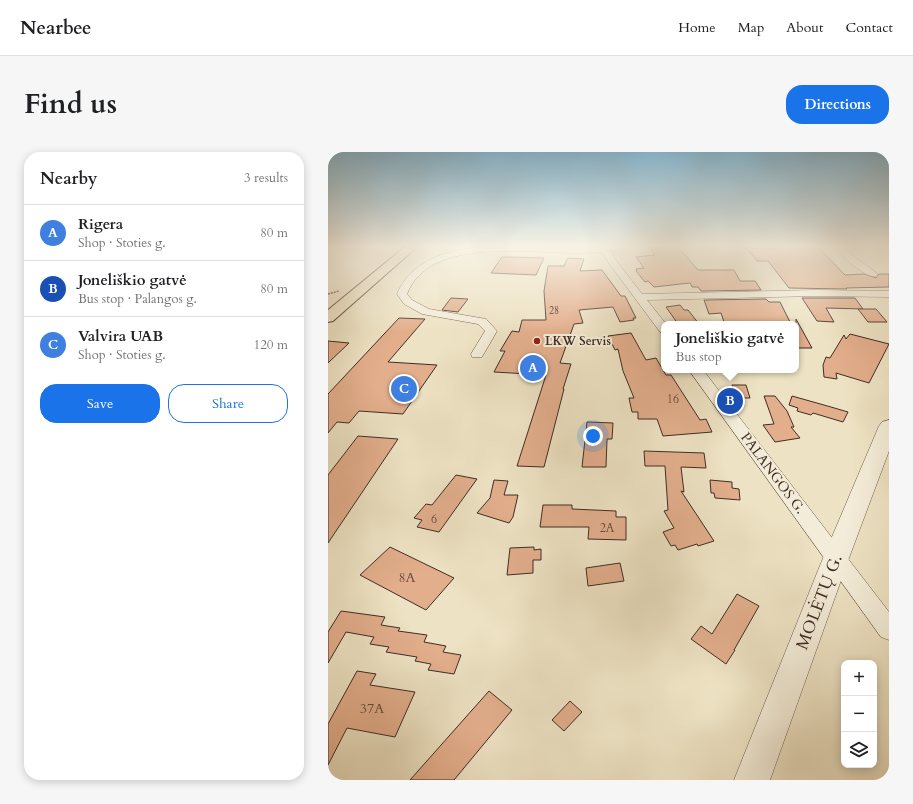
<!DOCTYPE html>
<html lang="en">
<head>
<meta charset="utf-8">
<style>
  body { margin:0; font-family:Cardo,serif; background:#f6f6f6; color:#202124 }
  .controls { position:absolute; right:12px; bottom:12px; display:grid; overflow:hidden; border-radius:8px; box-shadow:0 2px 10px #0003 }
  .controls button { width:36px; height:36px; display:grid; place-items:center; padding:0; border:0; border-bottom:1px solid #e0e0e0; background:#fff; color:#202124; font:20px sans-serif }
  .you { position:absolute; left:265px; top:284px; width:14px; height:14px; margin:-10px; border:3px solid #fff; border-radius:50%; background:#1a73e8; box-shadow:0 0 0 6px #1a73e833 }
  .badge { display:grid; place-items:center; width:26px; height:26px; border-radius:50%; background:#1a73e8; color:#fff; font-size:13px; font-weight:700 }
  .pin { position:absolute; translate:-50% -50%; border:2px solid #fff; box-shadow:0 1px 4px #0006 }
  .popup { position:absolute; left:333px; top:169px; width:138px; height:52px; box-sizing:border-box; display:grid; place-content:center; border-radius:8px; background:#fff; filter:drop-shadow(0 1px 3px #0005); font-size:13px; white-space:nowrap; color:#757577 }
  .popup b { font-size:15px; color:#202124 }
  .popup::after { content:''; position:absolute; left:50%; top:100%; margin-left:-8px; border:8px solid transparent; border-top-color:#fff }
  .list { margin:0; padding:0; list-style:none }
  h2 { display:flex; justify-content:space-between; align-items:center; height:52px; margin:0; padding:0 16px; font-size:17px }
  h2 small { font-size:13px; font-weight:400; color:#757577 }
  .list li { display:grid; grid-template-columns:26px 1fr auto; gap:12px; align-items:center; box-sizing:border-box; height:56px; padding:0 16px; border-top:1px solid #e0e0e0 }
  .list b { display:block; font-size:15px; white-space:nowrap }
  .list p { margin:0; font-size:13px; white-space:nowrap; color:#757577 }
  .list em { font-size:13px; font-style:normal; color:#757577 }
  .actions { display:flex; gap:8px; padding:12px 16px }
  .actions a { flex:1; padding:9px 0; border:1px solid #1a73e8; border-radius:16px; text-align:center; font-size:14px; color:#1a73e8 }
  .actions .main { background:#1a73e8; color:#fff }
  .icon { flex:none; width:22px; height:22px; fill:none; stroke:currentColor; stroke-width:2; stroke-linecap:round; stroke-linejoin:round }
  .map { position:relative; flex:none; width:561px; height:628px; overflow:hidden; border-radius:16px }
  header { display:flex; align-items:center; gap:24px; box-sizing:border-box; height:56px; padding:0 20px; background:#fff; border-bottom:1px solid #e0e0e0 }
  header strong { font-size:19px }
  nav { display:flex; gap:22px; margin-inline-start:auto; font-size:14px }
  .intro { display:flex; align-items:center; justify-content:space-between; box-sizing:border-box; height:96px; padding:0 24px }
  h1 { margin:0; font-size:28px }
  .button { padding:10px 18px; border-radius:16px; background:#1a73e8; color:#fff; font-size:14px; font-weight:700 }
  main { display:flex; gap:24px; padding:0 24px }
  aside { flex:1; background:#fff; border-radius:16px; box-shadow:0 2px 10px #0003 }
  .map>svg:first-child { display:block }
  .building { fill:#e2ae8c; stroke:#402d24 }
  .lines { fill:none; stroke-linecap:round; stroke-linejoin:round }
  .minor-casing { stroke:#6b5a4c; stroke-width:1 }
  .tertiary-casing { stroke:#6b5a4c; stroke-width:1 }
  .trunk-casing { stroke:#402d24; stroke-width:2 }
  .path { stroke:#402d24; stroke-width:1.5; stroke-dasharray:2 1; stroke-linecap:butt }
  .minor { fill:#f3ecd8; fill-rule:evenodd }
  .tertiary { fill:#f3ecd8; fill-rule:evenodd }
  .trunk { fill:#ede2c3; fill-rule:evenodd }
  .poi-dot { fill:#8f2418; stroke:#f3ecd8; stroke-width:1.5 }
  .labels { text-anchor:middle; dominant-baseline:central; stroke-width:4; stroke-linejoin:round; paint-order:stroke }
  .far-number-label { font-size:10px; fill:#684d3e }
  .far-poi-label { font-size:12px; font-weight:bold; fill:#402d24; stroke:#f3ecd8; text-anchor:start }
  .number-label { font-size:12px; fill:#684d3e }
  .street-label { font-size:14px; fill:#402d24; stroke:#f3ecd8 }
  .near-number-label { font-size:14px; fill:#684d3e }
  .near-street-label { font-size:17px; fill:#402d24; stroke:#f3ecd8 }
</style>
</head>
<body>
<header>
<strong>Nearbee</strong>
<nav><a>Home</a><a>Map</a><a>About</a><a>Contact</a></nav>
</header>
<div class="intro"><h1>Find us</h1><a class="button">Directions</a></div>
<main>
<aside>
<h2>Nearby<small>3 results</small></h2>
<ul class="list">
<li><span class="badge" style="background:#3f7fe0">A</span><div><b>Rigera</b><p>Shop · Stoties g.</p></div><em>80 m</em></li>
<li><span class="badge" style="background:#1a4fb4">B</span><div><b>Joneliškio gatvė</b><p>Bus stop · Palangos g.</p></div><em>80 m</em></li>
<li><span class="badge" style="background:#3f7fe0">C</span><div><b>Valvira UAB</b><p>Shop · Stoties g.</p></div><em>120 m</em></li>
</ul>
<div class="actions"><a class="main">Save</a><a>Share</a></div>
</aside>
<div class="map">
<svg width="561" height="628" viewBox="0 0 561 628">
  <rect width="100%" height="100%" fill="#ede2c3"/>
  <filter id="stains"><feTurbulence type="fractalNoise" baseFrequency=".005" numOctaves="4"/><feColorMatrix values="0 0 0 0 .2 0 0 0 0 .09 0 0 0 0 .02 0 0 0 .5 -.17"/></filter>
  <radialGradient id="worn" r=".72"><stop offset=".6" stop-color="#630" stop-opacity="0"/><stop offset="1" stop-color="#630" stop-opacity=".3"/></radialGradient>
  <g class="building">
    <polygon points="349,94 370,118 406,118 412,129 427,129 433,138 373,139 370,135 364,135 362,131 326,135 320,129 317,130 308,119 309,119 308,117 316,116 308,105 327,103 322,96"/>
    <polygon points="452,94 489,94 517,123 536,122 548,126 551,122 561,122 561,135 518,136 519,137 461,136 440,109 429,109 418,96 453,96"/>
    <polygon points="174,105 182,105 216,106 208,123 163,121"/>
    <polygon points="240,106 256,107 252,119 274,118 293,144 297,144 308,166 305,166 306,168 292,170 285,155 251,158 255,171 246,172 232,211 243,212 235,237 236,237 216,315 189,314 218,223 166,220 177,199 172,199 184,179 191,180 194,168 218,168 216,139 220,114 236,114"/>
    <polygon points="123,146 140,147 130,160 114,158"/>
    <polygon points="474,146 527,146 535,157 498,156 506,170 489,169"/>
    <polygon points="438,147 441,150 452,150 463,172 439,172 438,170 396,170 393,161 381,162 376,148"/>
    <polygon points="352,153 356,158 360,158 371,172 350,172 338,155"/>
    <polygon points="530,157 548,157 559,170 540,170"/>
    <polygon points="71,166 97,167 60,210 109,213 75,262 31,259 21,271 9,270 0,281 0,242"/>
    <polygon points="468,167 484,196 470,196 468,191"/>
    <polygon points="303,181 318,208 328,206 338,223 343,223 372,268 378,267 384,280 335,284 329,267 310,267 310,260 304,260 301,246 306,246 295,219 290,197 287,198 280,184"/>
    <polygon points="522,182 561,192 541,231 508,221 509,227 496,225 495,213 498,205 502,206 516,183 518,187"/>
    <polygon points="0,189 21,191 0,211"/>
    <polygon points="404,233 418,233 422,246 408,246"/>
    <polygon points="436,244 447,244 459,259 466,275 463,275 472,286 447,290 435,273 446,272"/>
    <polygon points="464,244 503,255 520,260 515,270 485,261 483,263 469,259 470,256 461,253"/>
    <polygon points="259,270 285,271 284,287 279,287 278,315 254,315"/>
    <polygon points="30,284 70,287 0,391 0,323"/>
    <polygon points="316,299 376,301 378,316 353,315 356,340 353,339 386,389 370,394 369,392 350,398 347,393 343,394 335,380 346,376 336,359 340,358 337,314 317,314"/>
    <polygon points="128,323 149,327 111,380 89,375 94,368 86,366 98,352 104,353"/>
    <polygon points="166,328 180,329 176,343 190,343 185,365 181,371 149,361 162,346"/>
    <polygon points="382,328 404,330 404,336 411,337 412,348 387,346 386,341 383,341"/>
    <polygon points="215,353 244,353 244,357 288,359 288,365 298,365 298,388 260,387 261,375 212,375"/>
    <polygon points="62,395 126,426 98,458 32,423"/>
    <polygon points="206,395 206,398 213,397 213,408 205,408 205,421 179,423 182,396"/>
    <polygon points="292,411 296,429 260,434 258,416"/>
    <polygon points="409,442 431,454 406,498 407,498 398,512 363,487 373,474 384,482"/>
    <polygon points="13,459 57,465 53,473 72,476 70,479 99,483 96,490 118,494 115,500 133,503 126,522 100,518 103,512 87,509 89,505 58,500 61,495 42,492 46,485 18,480 0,511 0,480"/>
    <polygon points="29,519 48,522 42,533 87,540 67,585 19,576 0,613 0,572"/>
    <polygon points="161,539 184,558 126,628 82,628"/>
    <polygon points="242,549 254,560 236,579 224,568"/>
  </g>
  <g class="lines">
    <g class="minor-casing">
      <g id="minor">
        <path d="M181 94 245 96 272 94H298L297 96 283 99 287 107 314 142 487 138 561 139V145L487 144 319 148 338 172H336V181L332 180 280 110 274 100C221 106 104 78 79 142L84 148 101 157 158 167 169 179 154 205H144L143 202 157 179 150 172 94 162 76 152 69 142C88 98 139 95 181 94Z"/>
        <path d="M506 94H515L524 103 550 122 548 124C538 127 512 103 506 94Z"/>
        <polygon points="361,218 375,218 561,460 561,488 553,485"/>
      </g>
    </g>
    <g class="tertiary-casing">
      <polygon id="tertiary" points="561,268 561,299 521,406 442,628 406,628 495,406 551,274 554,270"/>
    </g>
    <g class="trunk-casing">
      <polygon id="trunk" points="78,94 90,94 5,169 0,170 0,158"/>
    </g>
    <polyline class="path" points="0,142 11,139"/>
    <use href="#minor" class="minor"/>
    <use href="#tertiary" class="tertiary"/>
    <use href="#trunk" class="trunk"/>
  </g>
  <linearGradient id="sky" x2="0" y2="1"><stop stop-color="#88b8d2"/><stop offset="0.52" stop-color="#f7f2e4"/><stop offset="1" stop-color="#f7f2e4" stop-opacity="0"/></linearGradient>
  <rect width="561" height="181" fill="url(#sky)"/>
  <circle class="poi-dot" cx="209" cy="189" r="4"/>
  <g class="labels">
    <g class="far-number-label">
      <text x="226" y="159">28</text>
    </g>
    <g class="far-poi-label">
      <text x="217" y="189">LKW Servis</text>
    </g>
    <g class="number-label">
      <text x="345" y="247">16</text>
      <text x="106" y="367">6</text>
      <text x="279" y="376">2A</text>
    </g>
    <g class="street-label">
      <text transform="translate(445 321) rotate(53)">PALANGOS G.</text>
    </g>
    <g class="near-number-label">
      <text x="79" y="425">8A</text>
      <text x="44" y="556">37A</text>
    </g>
    <g class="near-street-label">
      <text transform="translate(491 450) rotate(-69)">MOLĖTŲ G.</text>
    </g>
  </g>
  <rect width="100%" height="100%" filter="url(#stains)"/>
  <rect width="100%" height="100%" fill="url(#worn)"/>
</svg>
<div class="controls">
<button>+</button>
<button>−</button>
<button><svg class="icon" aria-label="layers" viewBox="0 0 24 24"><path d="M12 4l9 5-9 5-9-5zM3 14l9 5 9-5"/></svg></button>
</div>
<div class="you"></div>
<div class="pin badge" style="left:205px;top:216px;background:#3f7fe0">A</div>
<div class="pin badge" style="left:402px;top:249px;background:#1a4fb4">B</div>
<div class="popup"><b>Joneliškio gatvė</b>Bus stop</div>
<div class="pin badge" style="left:76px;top:237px;background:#3f7fe0">C</div>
</div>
</main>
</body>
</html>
